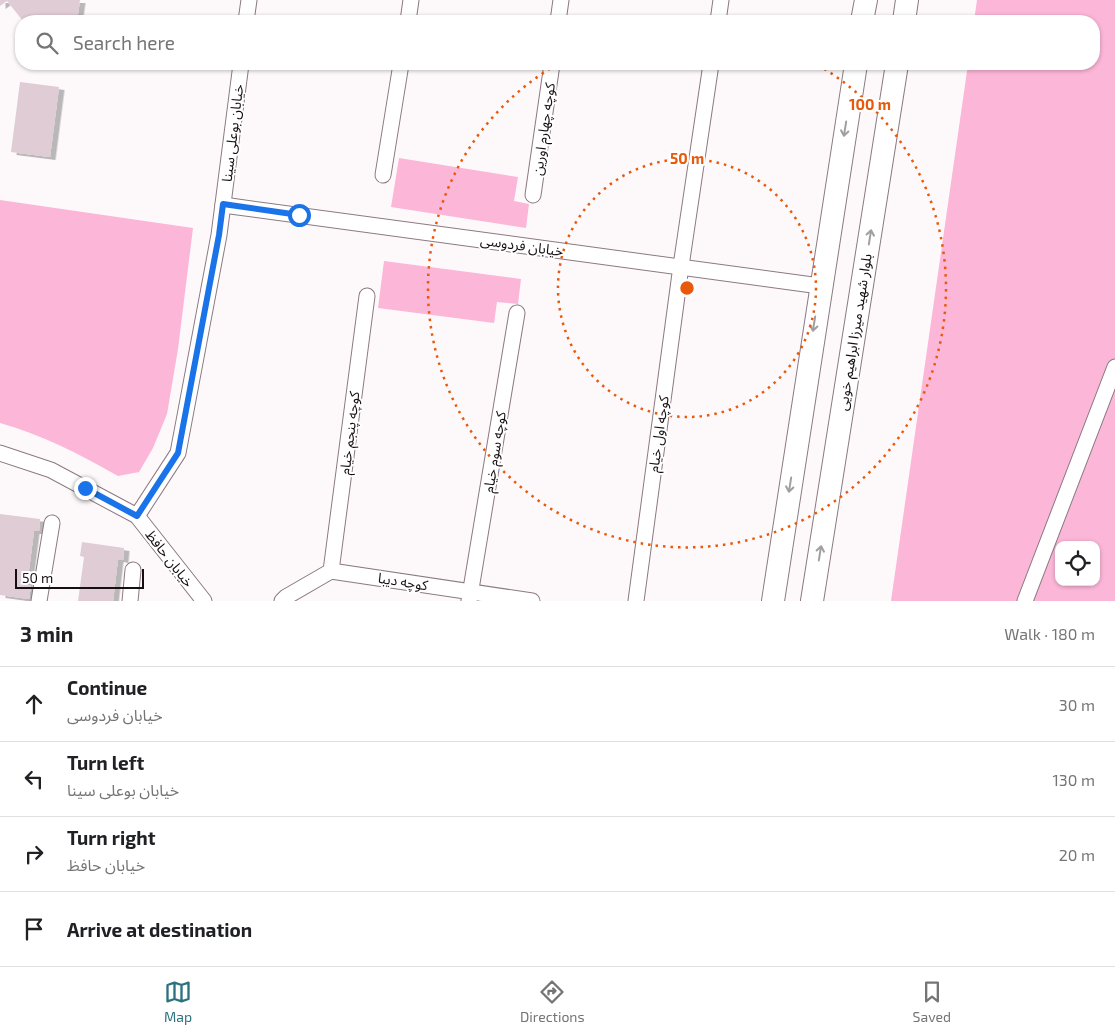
<!DOCTYPE html>
<html lang="en">
<head>
<meta charset="utf-8">
<style>
  body { margin:0; font-family:"Exo 2","Noto Sans Arabic",sans-serif; background:#f2f2f2; color:#202124 }
  .controls { position:absolute; right:15px; bottom:15px; display:grid; overflow:hidden; border-radius:10px; box-shadow:0 1px 4px #0004 }
  .controls button { width:45px; height:45px; display:grid; place-items:center; padding:0; border:0; border-bottom:1px solid #e0e0e0; background:#fff; color:#202124; font:25px sans-serif }
  .scale { position:absolute; left:15px; bottom:12px; width:129px; box-sizing:border-box; padding-left:5px; border:2px solid #160f12; border-top:0; font-size:14px; line-height:18px; white-space:nowrap; color:#160f12; -webkit-text-stroke:4px #fff; paint-order:stroke }
  .stop { position:absolute; width:15px; height:15px; margin:-11px; border:4px solid #1a73e8; border-radius:50%; background:#fff }
  .stop.end { background:#1a73e8; border-color:#fff; box-shadow:0 1px 5px #0008 }
  .list { margin:0; padding:0; list-style:none }
  h2 { display:flex; justify-content:space-between; align-items:center; height:65px; margin:0; padding:0 20px; font-size:21px }
  h2 small { font-size:16px; font-weight:400; color:#757577 }
  .list li { display:grid; grid-template-columns:32px 1fr auto; gap:15px; align-items:center; box-sizing:border-box; height:75px; padding:0 20px; border-top:1px solid #e0e0e0 }
  .list b { display:block; font-size:19px; white-space:nowrap }
  .list p { margin:0; font-size:16px; white-space:nowrap; color:#757577 }
  .list em { font-size:16px; font-style:normal; color:#757577 }
  .icon { flex:none; width:28px; height:28px; fill:none; stroke:currentColor; stroke-width:2; stroke-linecap:round; stroke-linejoin:round }
  .map { position:relative; flex:none; width:1115px; height:601px; overflow:hidden }
  .search { position:absolute; background:#fff; box-shadow:0 1px 4px #0004; left:15px; right:15px; top:15px; height:55px; display:flex; align-items:center; gap:12px; box-sizing:border-box; padding:0 18px; border-radius:20px; color:#757577; font-size:19px }
  .sheet { height:365px; background:#fff }
  nav { display:flex; justify-content:space-around; align-items:center; box-sizing:border-box; height:70px; border-top:1px solid #e0e0e0; background:#fff; font-size:14px; color:#757577 }
  nav a { display:grid; justify-items:center; gap:2px }
  nav .on { color:#2b717e }
  .map>svg:first-child { display:block }
  .green { fill:#fcb6d8; fill-rule:evenodd }
  .building { fill:#e0ccd4; filter:url(#shadow) }
  .lines { fill:none; stroke-linecap:round; stroke-linejoin:round }
  .street-casing { stroke:#8b7981; stroke-width:17 }
  .secondary-casing { stroke:#8b7981; stroke-width:24 }
  .street { stroke:#fff; stroke-width:15 }
  .secondary { stroke:#fff; stroke-width:22 }
  .oneway { stroke:#a29fa0 }
  .route { stroke:#1a73e8; stroke-width:6 }
  .ring { fill:none; stroke:#e8590c; stroke-width:2.5; stroke-dasharray:2.5 5 }
  .labels { text-anchor:middle; dominant-baseline:central; stroke-width:4; stroke-linejoin:round; paint-order:stroke }
  .street-label { font-size:14px; fill:#160f12; stroke:#fff }
  .centre { fill:#e8590c; stroke:#fff; stroke-width:2.5 }
  .ring-label { font-size:15px; text-anchor:middle; font-weight:bold; fill:#e8590c; stroke:#fff; stroke-width:4; stroke-linejoin:round; paint-order:stroke }
</style>
</head>
<body>
<div class="map">
<svg width="1115" height="601" viewBox="0 0 1115 601">
  <defs>
    <filter id="shadow"><feDropShadow dx="5.5" dy="3" stdDeviation="0" flood-color="#0004"/></filter>
  </defs>
  <rect width="100%" height="100%" fill="#fdf9fb"/>
  <g class="green">
    <path d="M977 0H1115V601H891L968 64H1094V21H974ZM1059 545H1096V582H1059Z"/>
    <polygon points="399,158 518,177 514,201 529,204 526,228 391,207"/>
    <path d="M0 200 193 228 178 349 167 414 153 448 139 472 118 476C80 454 42 435 0 423Z"/>
    <polygon points="384,261 521,279 518,304 497,302 494,323 378,308"/>
  </g>
  <g class="building">
    <polygon points="0,0 80,0 77,21 23,21 7,1 0,6"/>
    <polygon points="20,82 59,87 50,157 11,152"/>
    <polygon points="0,514 40,519 39,531 34,531 27,585 31,585 29,599 0,595"/>
    <polygon points="82,542 124,548 123,560 118,559 113,601 78,601 84,557 80,556"/>
  </g>
  <g class="lines">
    <g class="street-casing">
      <g id="street">
        <polyline points="246,21 249,0"/>
        <polyline points="408,21 411,0"/>
        <polyline points="558,21 561,0"/>
        <polyline points="718,21 721,0"/>
        <polyline points="383,175 401,64"/>
        <polyline points="533,195 552,64"/>
        <polyline points="223,205 820,286"/>
        <polyline points="0,453 51,470 137,516 204,601"/>
        <polyline points="137,516 178,453 219,235 241,64"/>
        <polyline points="331,571 367,296"/>
        <polyline points="39,601 52,523"/>
        <polyline points="130,601 133,570"/>
        <polyline points="282,601 286,597 331,571 532,601"/>
        <polyline points="469,601 517,313"/>
        <polyline points="636,601 681,266 711,64"/>
        <polyline points="1025,601 1115,367"/>
      </g>
    </g>
    <g class="secondary-casing">
      <g id="secondary">
        <polyline points="862,21 866,0"/>
        <polyline points="904,21 907,0"/>
        <polyline points="773,601 856,64"/>
        <polyline points="812,601 897,64"/>
      </g>
    </g>
    <use href="#street" class="street"/>
    <use href="#secondary" class="secondary"/>
  </g>
  <defs><path id="oneway-shaft" d="M-6 0H5M1.5-3L5.5 0L1.5 3" fill="none" stroke-width="1.6" stroke-linecap="round" stroke-linejoin="round" transform="scale(1.25)"/></defs>
  <g class="oneway">
    <use href="#oneway-shaft" transform="translate(845 129) rotate(99)"/>
    <use href="#oneway-shaft" transform="translate(870 237) rotate(-81)"/>
    <use href="#oneway-shaft" transform="translate(814 324) rotate(99)"/>
    <use href="#oneway-shaft" transform="translate(790 485) rotate(99)"/>
    <use href="#oneway-shaft" transform="translate(820 553) rotate(-81)"/>
  </g>
  <g class="lines">
    <polyline class="route" points="85,488 137,516 178,453 219,235 223,204 299,215"/>
  </g>
  <g class="ring">
    <circle cx="687" cy="288" r="129"/>
    <path d="M818 65A259 259 0 1 1 556 65"/>
  </g>
  <g class="labels">
    <g class="street-label">
      <text transform="translate(543 129) rotate(-82)">کوچه چهارم اورین</text>
      <text transform="translate(232 133) rotate(-83)">خیابان بوعلی سینا</text>
      <text transform="translate(522 245) rotate(8)">خیابان فردوسی</text>
      <text transform="translate(854 332) rotate(-81)">بلوار شهید میرزا ابراهیم خویی</text>
      <text transform="translate(349 433) rotate(-83)">کوچه پنجم خیام</text>
      <text transform="translate(658 434) rotate(-82)">کوچه اول خیام</text>
      <text transform="translate(494 452) rotate(-81)">کوچه سوم خیام</text>
      <text transform="translate(170 558) rotate(52)">خیابان حافظ</text>
      <text transform="translate(403 581) rotate(9)">کوچه دیبا</text>
    </g>
  </g>
  <circle cx="687" cy="288" r="8" class="centre"/>
  <g class="ring-label">
    <text x="870" y="110">100 m</text>
    <text x="687" y="164">50 m</text>
  </g>
</svg>
<div class="controls">
<button><svg class="icon" aria-label="locate" viewBox="0 0 24 24"><circle cx="12" cy="12" r="6"/><path d="M12 2v4M12 18v4M2 12h4M18 12h4"/></svg></button>
</div>
<div class="scale">50 m</div>
<div class="stop" style="left:299px;top:215px"></div>
<div class="stop end" style="left:85px;top:488px"></div>
<div class="search"><svg class="icon" aria-label="search" viewBox="0 0 24 24"><circle cx="10" cy="10" r="6"/><path d="M15 15l6 6"/></svg>Search here</div>
</div>
<section class="sheet">
<h2>3 min<small>Walk · 180 m</small></h2>
<ul class="list">
<li><svg class="icon" aria-label="ahead" viewBox="0 0 24 24"><path d="M12 20V5M6 11l6-6 6 6"/></svg><div><b>Continue</b><p>خیابان فردوسی</p></div><em>30 m</em></li>
<li><svg class="icon" aria-label="left" viewBox="0 0 24 24"><path d="M17 20v-9H6M10 6l-5 5 5 5"/></svg><div><b>Turn left</b><p>خیابان بوعلی سینا</p></div><em>130 m</em></li>
<li><svg class="icon" aria-label="right" viewBox="0 0 24 24"><path d="M7 20v-9h11M14 6l5 5-5 5"/></svg><div><b>Turn right</b><p>خیابان حافظ</p></div><em>20 m</em></li>
<li><svg class="icon" aria-label="arrive" viewBox="0 0 24 24"><path d="M6 21V4h12l-3 4 3 4H6"/></svg><div><b>Arrive at destination</b></div></li>
</ul>
</section>
<nav>
<a class="on"><svg class="icon" aria-label="map" viewBox="0 0 24 24"><path d="M3 6l6-2 6 2 6-2v14l-6 2-6-2-6 2zM9 4v14M15 6v14"/></svg>Map</a>
<a><svg class="icon" aria-label="directions" viewBox="0 0 24 24"><path d="M12 3l9 9-9 9-9-9zM9 14v-3h6M13 9l2 2-2 2"/></svg>Directions</a>
<a><svg class="icon" aria-label="saved" viewBox="0 0 24 24"><path d="M7 4h10v16l-5-4-5 4z"/></svg>Saved</a>
</nav>
</body>
</html>
